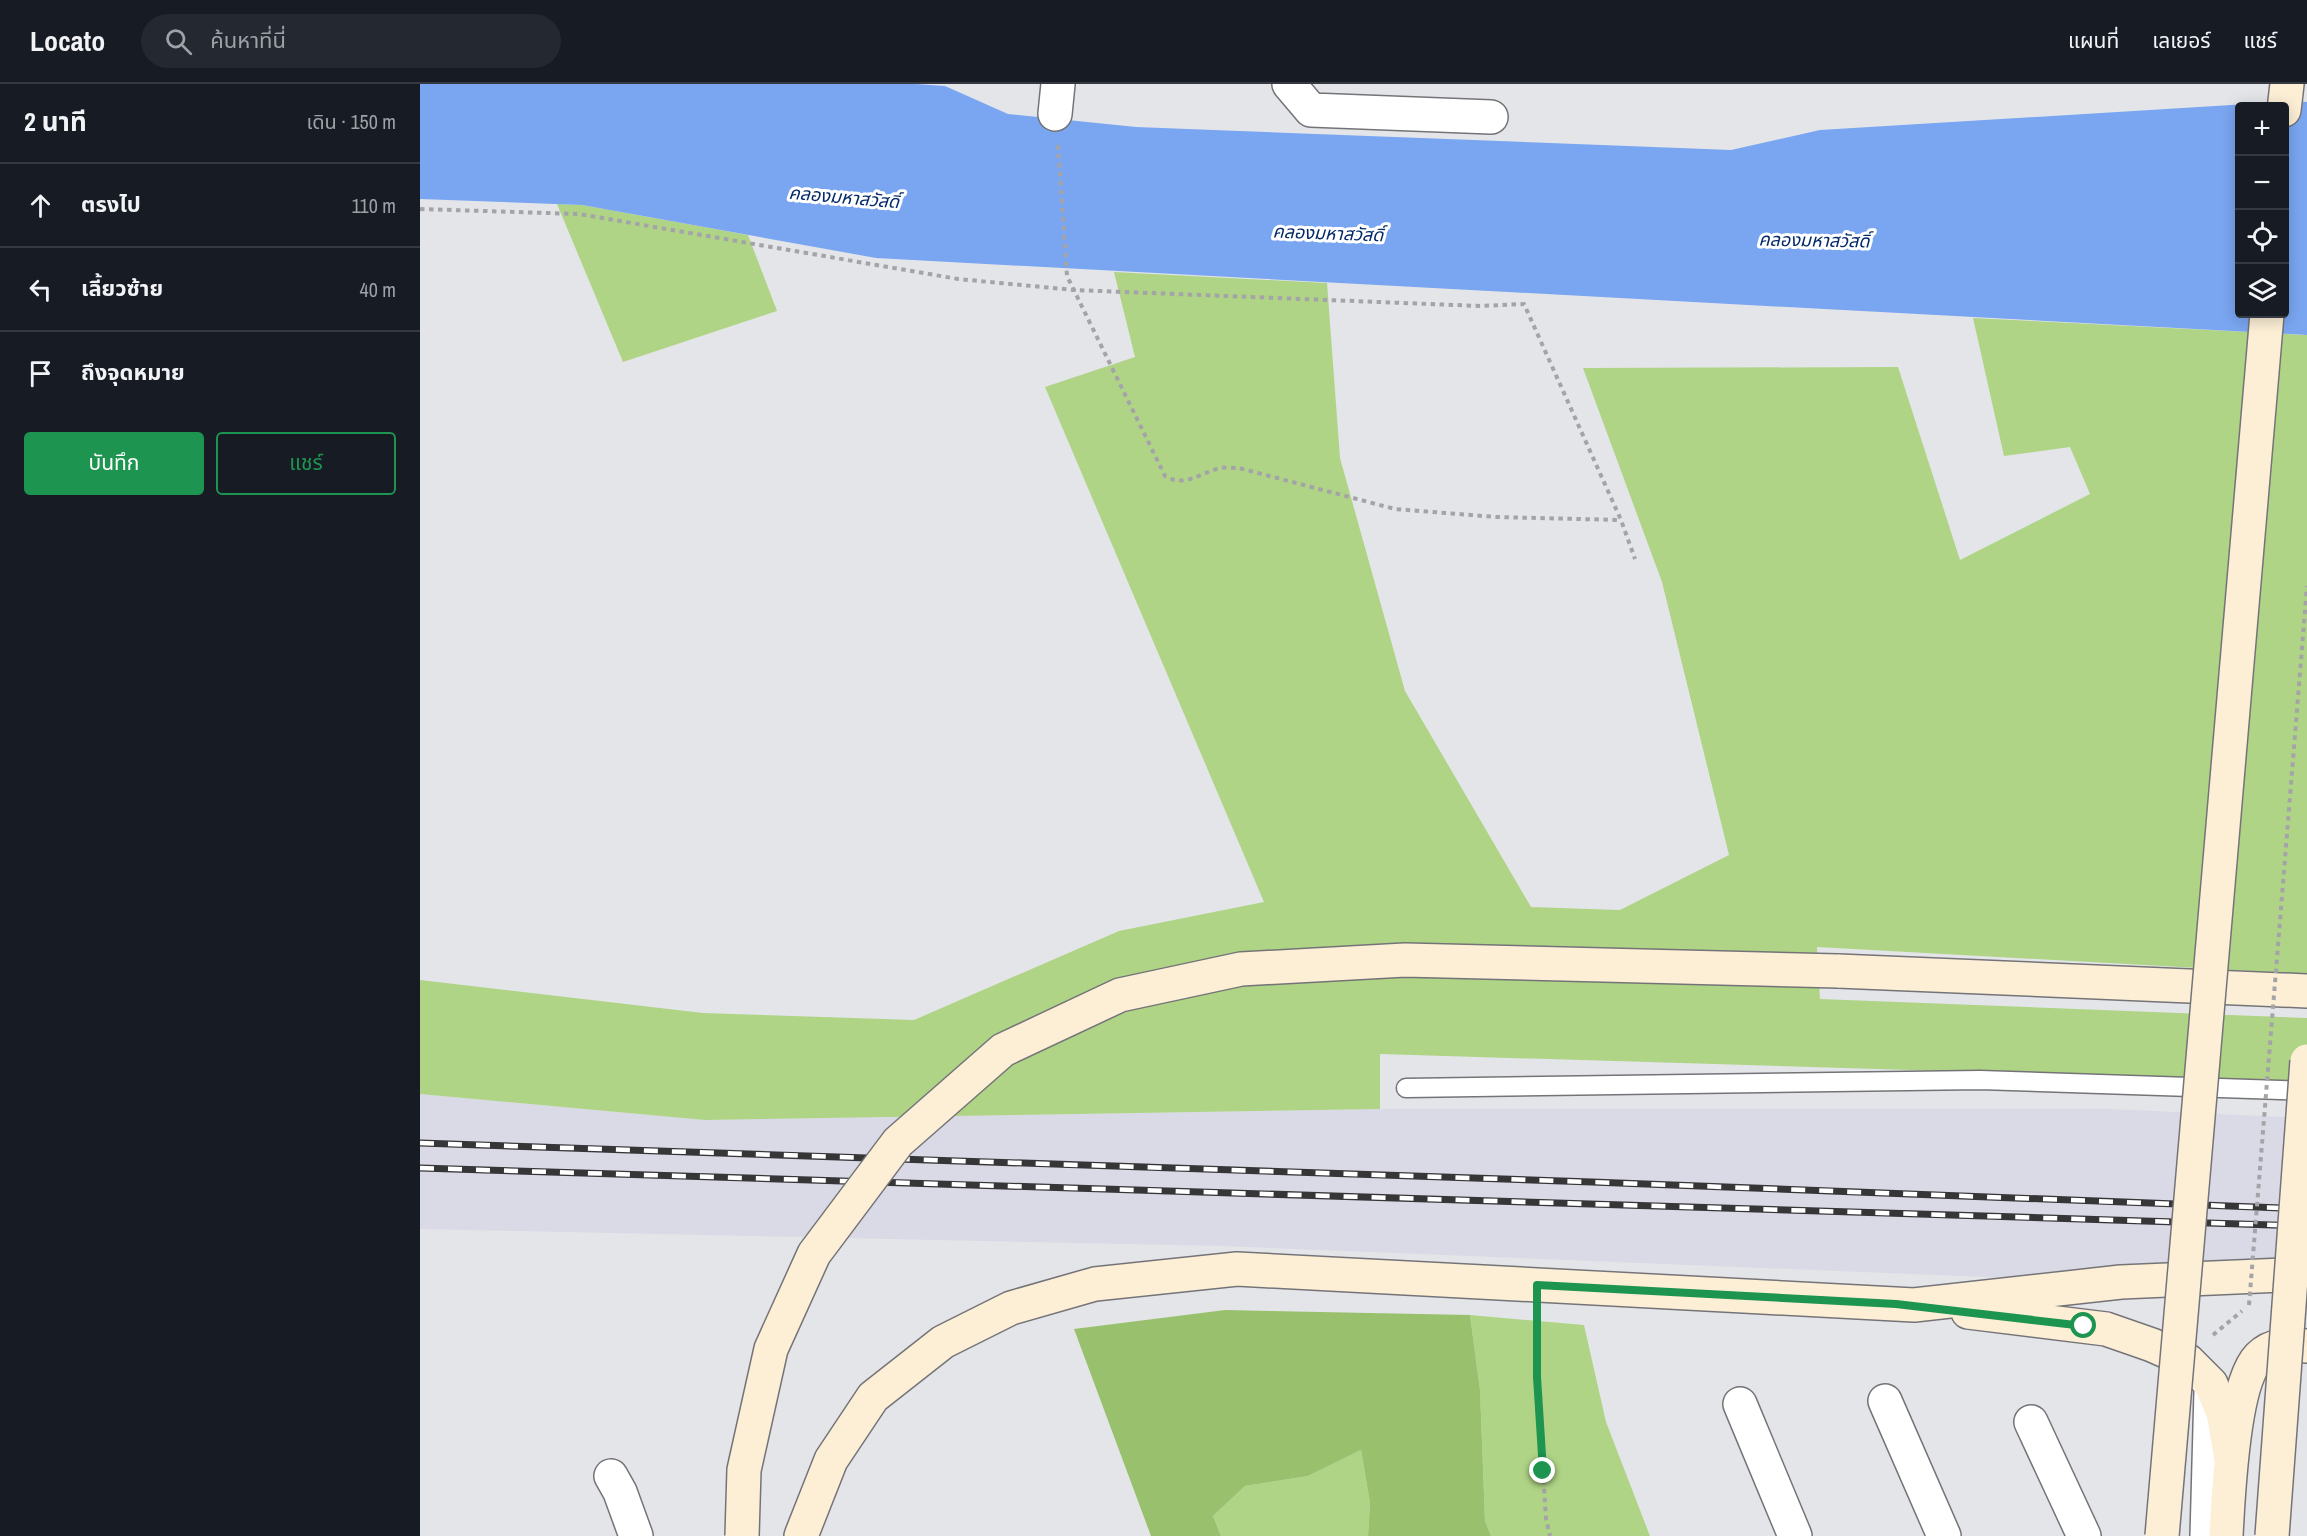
<!DOCTYPE html>
<html lang="th">
<head>
<meta charset="utf-8">
<style>
  body { margin:0; font-family:"Archivo Narrow","Noto Sans Thai",sans-serif; background:#242831; color:#f1f3f6 }
  .controls { position:absolute; right:18px; top:18px; display:grid; overflow:hidden; border-radius:6px; box-shadow:0 3px 15px #0003 }
  .controls button { width:54px; height:54px; display:grid; place-items:center; padding:0; border:0; border-bottom:2px solid #363941; background:#171b24; color:#f1f3f6; font:30px sans-serif }
  .stop { position:absolute; width:18px; height:18px; margin:-14px; border:4px solid #1d944f; border-radius:50%; background:#fff }
  .stop.end { background:#1d944f; border-color:#fff; box-shadow:0 2px 6px #0008 }
  .list { margin:0; padding:0; list-style:none }
  h2 { display:flex; justify-content:space-between; align-items:center; height:78px; margin:0; padding:0 24px; font-size:26px }
  h2 small { font-size:20px; font-weight:400; color:#9ea1a6 }
  .list li { display:grid; grid-template-columns:39px 1fr auto; gap:18px; align-items:center; box-sizing:border-box; height:84px; padding:0 24px; border-top:2px solid #363941 }
  .list b { display:block; font-size:22px; white-space:nowrap }
  .list em { font-size:20px; font-style:normal; color:#9ea1a6 }
  .actions { display:flex; gap:12px; padding:18px 24px }
  .actions a { flex:1; padding:14px 0; border:2px solid #1d944f; border-radius:6px; text-align:center; font-size:21px; color:#1d944f }
  .actions .main { background:#1d944f; color:#fff }
  .icon { flex:none; width:33px; height:33px; fill:none; stroke:currentColor; stroke-width:2; stroke-linecap:round; stroke-linejoin:round }
  .map { position:relative; flex:none; width:1887px; height:1452px; overflow:hidden }
  header { display:flex; align-items:center; gap:36px; box-sizing:border-box; height:84px; padding:0 30px; background:#171b24; border-bottom:2px solid #363941 }
  header strong { font-size:28px }
  nav { display:flex; gap:33px; margin-inline-start:auto; font-size:21px }
  .search { width:420px; height:54px; background:#242831; display:flex; align-items:center; gap:15px; box-sizing:border-box; padding:0 21px; border-radius:33px; color:#9ea1a6; font-size:22px }
  main { display:flex }
  aside { flex:1; background:#171b24 }
  .map>svg:first-child { display:block }
  .built { fill:#d9dae5 }
  .green { fill:#afd486 }
  .forest { fill:#99c06c }
  .water { fill:#7aa6f1; fill-rule:evenodd }
  .lines { fill:none; stroke-linecap:round; stroke-linejoin:round }
  .service-casing { stroke:#747478; stroke-width:21 }
  .minor-casing { stroke:#747478; stroke-width:36 }
  .secondary-casing { stroke:#747478; stroke-width:36 }
  .path { stroke:#a4a4a8; stroke-width:4; stroke-dasharray:4.5 4.5; stroke-linecap:butt }
  .service { stroke:#fff; stroke-width:18 }
  .minor { stroke:#fff; stroke-width:33 }
  .secondary { stroke:#fdefd6; stroke-width:33 }
  .rail-casing { stroke:#363638; stroke-width:7 }
  .rail { stroke:#fff; stroke-width:4.5; stroke-dasharray:14; stroke-linecap:butt }
  .secondary-bridge-casing { stroke:#747478; stroke-width:36; stroke-linecap:butt }
  .path-bridge { stroke:#a4a4a8; stroke-width:4; stroke-dasharray:4.5 4.5; stroke-linecap:butt }
  .secondary-bridge { stroke:#fdefd6; stroke-width:33 }
  .route { stroke:#1d944f; stroke-width:8 }
  .labels { text-anchor:middle; dominant-baseline:central; stroke-width:6; stroke-linejoin:round; paint-order:stroke }
  .water-label { font-size:18px; font-style:italic; fill:#052b6b; stroke:#fff }
</style>
</head>
<body>
<header>
<strong>Locato</strong>
<div class="search"><svg class="icon" aria-label="search" viewBox="0 0 24 24"><circle cx="10" cy="10" r="6"/><path d="M15 15l6 6"/></svg>ค้นหาที่นี่</div>
<nav><a>แผนที่</a><a>เลเยอร์</a><a>แชร์</a></nav>
</header>
<main>
<aside>
<h2>2 นาที<small>เดิน · 150 m</small></h2>
<ul class="list">
<li><svg class="icon" aria-label="ahead" viewBox="0 0 24 24"><path d="M12 20V5M6 11l6-6 6 6"/></svg><div><b>ตรงไป</b></div><em>110 m</em></li>
<li><svg class="icon" aria-label="left" viewBox="0 0 24 24"><path d="M17 20v-9H6M10 6l-5 5 5 5"/></svg><div><b>เลี้ยวซ้าย</b></div><em>40 m</em></li>
<li><svg class="icon" aria-label="arrive" viewBox="0 0 24 24"><path d="M6 21V4h12l-3 4 3 4H6"/></svg><div><b>ถึงจุดหมาย</b></div></li>
</ul>
<div class="actions"><a class="main">บันทึก</a><a>แชร์</a></div>
</aside>
<div class="map">
<svg width="1887" height="1452" viewBox="0 0 1887 1452">
  <rect width="100%" height="100%" fill="#e4e5e9"/>
  <polygon class="built" points="0,1010 285,1036 960,1025 1691,1025 1887,1034 1887,1206 802,1162 0,1145"/>
  <g class="green">
    <polygon points="137,120 162,121 328,151 357,227 203,278"/>
    <polygon points="694,188 907,199 920,374 985,607 1111,823 1200,826 1309,771 1242,498 1163,284 1478,283 1540,476 1670,410 1650,363 1584,372 1553,234 1887,251 1887,890 1397,863 1400,915 1887,934 1887,998 960,970 960,1025 285,1036 0,1010 0,896 283,929 494,936 699,847 844,818 625,303 715,273"/>
    <polygon points="1050,1231 1164,1241 1186,1338 1230,1452 1071,1452 1065,1437 1060,1306"/>
    <polygon points="941,1366 950,1419 948,1452 801,1452 793,1432 825,1402 888,1392"/>
  </g>
  <polygon class="forest" points="805,1226 1050,1231 1060,1306 1065,1437 1071,1452 948,1452 950,1419 941,1366 888,1392 825,1402 793,1432 801,1452 731,1452 654,1245"/>
  <path class="water" d="M0 0H496L525 2 588 30 716 43 1311 66 1400 46 1878 17 1887 18V251L456 174 162 121 0 115ZM1820 22H1864V230H1820Z"/>
  <g class="lines">
    <g class="service-casing">
      <polyline id="service" points="986,1004 1560,996 1887,1007"/>
    </g>
    <g class="minor-casing">
      <g id="minor">
        <polyline points="869,0 891,26 1071,33"/>
        <polyline points="635,30 638,0"/>
        <polyline points="1465,1317 1524,1452"/>
        <polyline points="1320,1320 1375,1452"/>
        <polyline points="1611,1338 1664,1452"/>
        <polyline points="191,1392 200,1408 216,1452"/>
        <polyline points="1787,1452 1791,1307"/>
      </g>
    </g>
    <g class="secondary-casing">
      <g id="secondary">
        <polyline points="1864,26 1867,0"/>
        <polyline points="1418,887 1887,907"/>
        <polyline points="1548,1228 1686,1245 1732,1261 1768,1277 1791,1300 1803,1329 1811,1375"/>
        <polyline points="381,1452 411,1376 453,1313 523,1258 591,1224 675,1200 817,1185 1494,1221 1701,1198 1887,1190"/>
        <path d="M1806 1452C1808 1413 1813 1299 1839 1273 1853 1259 1870 1261 1887 1262"/>
      </g>
    </g>
    <g class="path">
      <path d="M638 61 647 192 745 392C765 404 780 389 800 384 806 383 813 384 819 384L975 425 1076 433 1201 436"/>
      <polyline points="0,125 159,130 538,195 654,206 1060,222 1104,220 1201,436 1215,475"/>
      <polyline points="1117,1234 1117,1293 1126,1435 1130,1452"/>
      <polyline points="1793,1251 1822,1227"/>
    </g>
    <use href="#service" class="service"/>
    <use href="#minor" class="minor"/>
    <use href="#secondary" class="secondary"/>
    <g class="rail-casing">
      <g id="rail">
        <polyline points="0,1059 1172,1098 1887,1125"/>
        <polyline points="0,1084 1887,1142"/>
      </g>
    </g>
    <use href="#rail" class="rail"/>
    <g class="secondary-bridge-casing">
      <g id="secondary-bridge">
        <polyline points="322,1452 324,1386 351,1265 394,1170 478,1058 583,966 700,911 821,885 985,876 1418,887"/>
        <polyline points="1742,1452 1847,230"/>
        <polyline points="1852,1452 1887,977"/>
      </g>
    </g>
    <polyline class="path-bridge" points="1829,1221 1887,502"/>
    <use href="#secondary-bridge" class="secondary-bridge"/>
  </g>
  <g class="lines">
    <polyline class="route" points="1123,1387 1117,1293 1117,1201 1476,1220 1664,1242"/>
  </g>
  <g class="labels">
    <g class="water-label">
      <text transform="translate(424 113) rotate(5)">คลองมหาสวัสดิ์</text>
      <text transform="translate(908 149) rotate(2)">คลองมหาสวัสดิ์</text>
      <text transform="translate(1394 156) rotate(1)">คลองมหาสวัสดิ์</text>
    </g>
  </g>
</svg>
<div class="controls">
<button>+</button>
<button>−</button>
<button><svg class="icon" aria-label="locate" viewBox="0 0 24 24"><circle cx="12" cy="12" r="6"/><path d="M12 2v4M12 18v4M2 12h4M18 12h4"/></svg></button>
<button><svg class="icon" aria-label="layers" viewBox="0 0 24 24"><path d="M12 4l9 5-9 5-9-5zM3 14l9 5 9-5"/></svg></button>
</div>
<div class="stop" style="left:1664px;top:1242px"></div>
<div class="stop end" style="left:1123px;top:1387px"></div>
</div>
</main>
</body>
</html>
